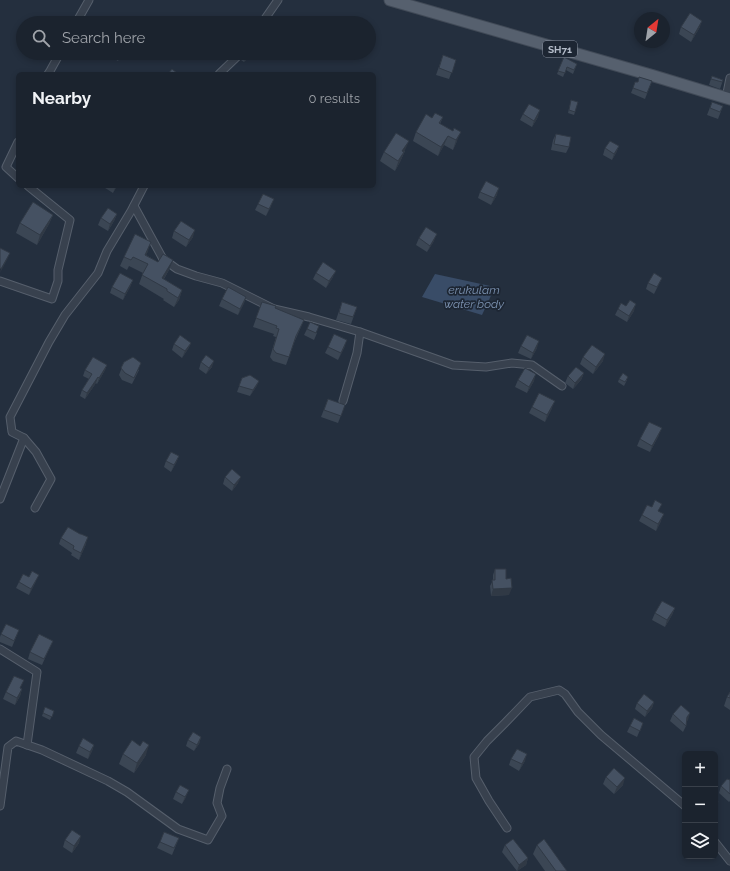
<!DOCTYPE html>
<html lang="en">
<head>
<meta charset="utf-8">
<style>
  body { margin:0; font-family:Raleway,sans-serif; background:#242b36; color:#f1f3f6 }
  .controls { position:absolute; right:12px; bottom:12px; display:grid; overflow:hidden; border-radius:6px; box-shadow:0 2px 6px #0003 }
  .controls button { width:36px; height:36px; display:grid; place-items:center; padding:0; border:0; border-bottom:1px solid #39404a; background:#1b232e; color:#f1f3f6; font:20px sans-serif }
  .compass { position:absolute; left:634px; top:12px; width:36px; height:36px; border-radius:50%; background:#1b232e; box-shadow:0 2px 6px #0003; rotate:30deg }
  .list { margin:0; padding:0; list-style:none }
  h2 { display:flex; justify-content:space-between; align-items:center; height:52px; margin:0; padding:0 16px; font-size:17px }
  h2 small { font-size:13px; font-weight:400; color:#a0a4aa }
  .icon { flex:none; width:22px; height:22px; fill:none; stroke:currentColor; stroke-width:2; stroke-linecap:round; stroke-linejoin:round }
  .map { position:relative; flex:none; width:730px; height:871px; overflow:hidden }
  .search { position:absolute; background:#1b232e; box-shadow:0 2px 6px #0003; left:16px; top:16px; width:360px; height:44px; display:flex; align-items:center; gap:10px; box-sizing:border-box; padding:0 14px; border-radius:22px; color:#a0a4aa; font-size:15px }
  .panel { position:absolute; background:#1b232e; box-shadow:0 2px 6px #0003; left:16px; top:72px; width:360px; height:116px; border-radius:6px }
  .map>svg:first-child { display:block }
  .water { fill:#394c67 }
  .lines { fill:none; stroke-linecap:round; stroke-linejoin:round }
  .minor-casing { stroke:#565f6c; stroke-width:9 }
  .primary-casing { stroke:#414a57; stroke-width:13 }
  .minor { stroke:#38414e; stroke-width:7 }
  .primary { stroke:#56606e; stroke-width:11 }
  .wall { fill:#3b4654 }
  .shaded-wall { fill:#303945 }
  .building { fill:#455162; stroke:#303945 }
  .labels { text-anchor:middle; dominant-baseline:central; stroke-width:3.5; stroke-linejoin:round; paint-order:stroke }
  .shield { fill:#1d2633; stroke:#878f9c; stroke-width:1 }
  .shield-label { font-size:10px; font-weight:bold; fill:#b4bcc9 }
  .water-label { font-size:12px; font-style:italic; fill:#7c92b1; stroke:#1d2633 }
</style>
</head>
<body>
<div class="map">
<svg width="730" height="871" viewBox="0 0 730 871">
  <rect width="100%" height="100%" fill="#242f3e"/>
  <polygon class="water" points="435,274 495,287 482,315 422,297"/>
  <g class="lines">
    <g class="minor-casing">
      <g id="minor">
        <polyline points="76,23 89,0"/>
        <polyline points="262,23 278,0"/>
        <polyline points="48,74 50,71 60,53"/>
        <polyline points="219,74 241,53"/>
        <polyline points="726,98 730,78"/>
        <polyline points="18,142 6,167 18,178"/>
        <polyline points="134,206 163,259 177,269 196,276 222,283 274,309 309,317 360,332 357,353 343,401"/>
        <polyline points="0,281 52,299 58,281 58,270 70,220 28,186"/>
        <polyline points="360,332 453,365 486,367 512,363 532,365 562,386"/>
        <polyline points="0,499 24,438"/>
        <polyline points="35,508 51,479 36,452 24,438 12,432 10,417 49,342 65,315 98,273 107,251 131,211 144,186"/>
        <polyline points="0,649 37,672 27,745"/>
        <polyline points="0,806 8,747 16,741 42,750 108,781 127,792 178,829 208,840 222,816 217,803 220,788 227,769"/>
        <polyline points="507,828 489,801 476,778 474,757 487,741 505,723 530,697 559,690 565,694 578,712 601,735 685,806"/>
        <polyline points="715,842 730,861"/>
      </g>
    </g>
    <g class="primary-casing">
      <polyline id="primary" points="390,0 654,76 730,99"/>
    </g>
    <use href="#minor" class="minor"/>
    <use href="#primary" class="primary"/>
  </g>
  <g class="wall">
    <polygon points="681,27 700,27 691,42 679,34"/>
    <polygon points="106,53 122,53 118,61 106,54"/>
    <polygon points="244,53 253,53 244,62 241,60"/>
    <polygon points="443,55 456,60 449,79 436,75"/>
    <polygon points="564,57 577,64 573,74 566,70 563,77 557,74"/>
    <polygon points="712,76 723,80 720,89 709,85"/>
    <polygon points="652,81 645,99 631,93 633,88 637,82"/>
    <polygon points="571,100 575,112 574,115 568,113"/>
    <polygon points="712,102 723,106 718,119 707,115"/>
    <polygon points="523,114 538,117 532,127 520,120"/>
    <polygon points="443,117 440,124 457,141 453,150 444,145 438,156 413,141 416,132 432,118"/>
    <polygon points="556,134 569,147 566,153 551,150 553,140"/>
    <polygon points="619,146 616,153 612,160 603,155 605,148"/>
    <polygon points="405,151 400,162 395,171 380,161 384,152"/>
    <polygon points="102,186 117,186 113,193"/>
    <polygon points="480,192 497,195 491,205 478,198"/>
    <polygon points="258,204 271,206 266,216 255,210"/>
    <polygon points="117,214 114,221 108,231 98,225 101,218"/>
    <polygon points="53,215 49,224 37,245 16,233 20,223"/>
    <polygon points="174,231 193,237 186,247 172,238"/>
    <polygon points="419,238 434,241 427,252 416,245"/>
    <polygon points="148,251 146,255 158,262 173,260 169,270 164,279 182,290 179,300 174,307 163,300 164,299 139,284 143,273 129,266 127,270 120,266 124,257"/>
    <polygon points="316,273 333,277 326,288 313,279"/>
    <polygon points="662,278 654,294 646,289 648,283"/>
    <polygon points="133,280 130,287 123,300 110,293 112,287"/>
    <polygon points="246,297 244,303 238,315 219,306 222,299"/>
    <polygon points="262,302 275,308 304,320 294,343 286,365 273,361 270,357 276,337 273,336 274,334 253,327"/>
    <polygon points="342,302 357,307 351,324 336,320"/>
    <polygon points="618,309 634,311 627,322 615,315"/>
    <polygon points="307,329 317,333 314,340 304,335"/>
    <polygon points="191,343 188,349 182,358 172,350 174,344"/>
    <polygon points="345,346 338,360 325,353 328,347"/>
    <polygon points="521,346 537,348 531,359 518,353"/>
    <polygon points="583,357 603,361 593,374 580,364"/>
    <polygon points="124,362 139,370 132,384 122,380 119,375"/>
    <polygon points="201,362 212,367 206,374 199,369"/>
    <polygon points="107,365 105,370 97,384 96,383 85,399 80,396 82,390 89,379 83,376 85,370"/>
    <polygon points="584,373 581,380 573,389 565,383 568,376"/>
    <polygon points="242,378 259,381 256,387 250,396 237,392"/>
    <polygon points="619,379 627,380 624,386 618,382"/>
    <polygon points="518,380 534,381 527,393 515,387"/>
    <polygon points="328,399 345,405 338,423 321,417"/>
    <polygon points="532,407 552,408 545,422 529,413"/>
    <polygon points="659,435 650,452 637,446 640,439"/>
    <polygon points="179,456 176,463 171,472 164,467 166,461"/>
    <polygon points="225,477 238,483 232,491 223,484"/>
    <polygon points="659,512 661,521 656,531 639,521 642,515"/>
    <polygon points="61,538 86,544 79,560 71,555 72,553 59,544"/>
    <polygon points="495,569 509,595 491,596 490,586 493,580 493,575"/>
    <polygon points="29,577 36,581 29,595 16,588 19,582"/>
    <polygon points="675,608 672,615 665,627 652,620 655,613"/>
    <polygon points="19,630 12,647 0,642 0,637 1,634"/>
    <polygon points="53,641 50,647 42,665 28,659 30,652"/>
    <polygon points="20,688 22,689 20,696 15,705 3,699 6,692"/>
    <polygon points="730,692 730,710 724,706 727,697"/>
    <polygon points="654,702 652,708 645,717 635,709 637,703"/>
    <polygon points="45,707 54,711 50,720 42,716"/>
    <polygon points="673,714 688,720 686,721 686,726 683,732 670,721"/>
    <polygon points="643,723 637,737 627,732 630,726"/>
    <polygon points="201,737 199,744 194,751 186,746 188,740"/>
    <polygon points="94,745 92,751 88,759 76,753 79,746"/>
    <polygon points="123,754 146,755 134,773 119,764"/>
    <polygon points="511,759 525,761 519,771 509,765"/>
    <polygon points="606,777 623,785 614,794 603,784"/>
    <polygon points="730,780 730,801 729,802 719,793 721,786"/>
    <polygon points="176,792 186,797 182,804 173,799"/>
    <polygon points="179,838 172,855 157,848 160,842"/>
    <polygon points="65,840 79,843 72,853 63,847"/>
    <polygon points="505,845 528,858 526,865 517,871 502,852"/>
    <polygon points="537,845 567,871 545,871 533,854"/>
  </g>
  <g class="shaded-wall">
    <polygon points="702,21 700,27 691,42 694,35"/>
    <polygon points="249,53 253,53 244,62 246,56"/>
    <polygon points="540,110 538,117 532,127 534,121"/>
    <polygon points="461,132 453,150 456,140"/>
    <polygon points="448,136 444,145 438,156 441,147"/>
    <polygon points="409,141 400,162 395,171 402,151"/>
    <polygon points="619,146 616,153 612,160 614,154"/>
    <polygon points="116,186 117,186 113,193"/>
    <polygon points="499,188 497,195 491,205 494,198"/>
    <polygon points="274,199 271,206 266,216 269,209"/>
    <polygon points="117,214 114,221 108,231 110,224"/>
    <polygon points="53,215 49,224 37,245 40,235"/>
    <polygon points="195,230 193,237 186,247 189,240"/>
    <polygon points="437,234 434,241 427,252 430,246"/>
    <polygon points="151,242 148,251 143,262 145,255"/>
    <polygon points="10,253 7,260 0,273 1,269"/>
    <polygon points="173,260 169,270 160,285 162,278"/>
    <polygon points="336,271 333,277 326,288 329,281"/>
    <polygon points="133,280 130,287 123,300 125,294"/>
    <polygon points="182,290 179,300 174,307 178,298"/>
    <polygon points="246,297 244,303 238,315 240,309"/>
    <polygon points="636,304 634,311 627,322 629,316"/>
    <polygon points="347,340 345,346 338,360 341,353"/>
    <polygon points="539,341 537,348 531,359 533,353"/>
    <polygon points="191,343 188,349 182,358 185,351"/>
    <polygon points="605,354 603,361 593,374 596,367"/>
    <polygon points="214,361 212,367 206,374 209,368"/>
    <polygon points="107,365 105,370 97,384 99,378"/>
    <polygon points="584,373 581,380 573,389 575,383"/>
    <polygon points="536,374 534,381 527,393 529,387"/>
    <polygon points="98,377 96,383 85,399 87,393"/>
    <polygon points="259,381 256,387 250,396 253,390"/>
    <polygon points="555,401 552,408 545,422 547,415"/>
    <polygon points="662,428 659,435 650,452 652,446"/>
    <polygon points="179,456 176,463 171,472 174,465"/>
    <polygon points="241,477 238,483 232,491 234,485"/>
    <polygon points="664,514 661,521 656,531 658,524"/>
    <polygon points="88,537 86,544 79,560 81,553"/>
    <polygon points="39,575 29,595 31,589"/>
    <polygon points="512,588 509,595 491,596 493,589"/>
    <polygon points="675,608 672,615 665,627 667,620"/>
    <polygon points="22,689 20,696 15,705 17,698"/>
    <polygon points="654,702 652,708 645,717 647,711"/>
    <polygon points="690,713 688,720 684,724 687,717"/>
    <polygon points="201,737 199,744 194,751"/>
    <polygon points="94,745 92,751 88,759 90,752"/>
    <polygon points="149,745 146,755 134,773 137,763"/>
    <polygon points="527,754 525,761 519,771 522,764"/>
    <polygon points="625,778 623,785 614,794 617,787"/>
    <polygon points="189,790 186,797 182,804 185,797"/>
    <polygon points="81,836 79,843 72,853 74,846"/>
    <polygon points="528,858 526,865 517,871 519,865"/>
  </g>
  <g class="building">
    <polygon points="690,13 702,21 694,35 681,27"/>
    <polygon points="244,53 249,53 246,56 243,54"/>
    <polygon points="443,55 456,60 452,73 439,68"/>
    <polygon points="564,57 577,64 574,70 567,67 565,73 558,71"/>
    <polygon points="172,69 178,74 168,74"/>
    <polygon points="712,76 723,80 722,82 711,79"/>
    <polygon points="639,77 652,81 647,93 633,88 635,82 638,82"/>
    <polygon points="571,100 578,102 575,112 569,110"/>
    <polygon points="712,102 723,106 720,112 710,108"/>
    <polygon points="529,104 540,110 534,121 523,114"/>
    <polygon points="435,113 443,117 439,123 453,131 454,128 461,132 456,140 448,136 441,147 416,132 426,114 432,118"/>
    <polygon points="396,133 409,141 402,151 404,152 398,161 384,152"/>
    <polygon points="556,134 571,137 569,147 554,144"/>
    <polygon points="610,141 619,146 614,154 605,148"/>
    <polygon points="486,181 499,188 494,198 480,192"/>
    <polygon points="263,194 274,199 269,209 258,204"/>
    <polygon points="33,202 53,215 40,235 20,223"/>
    <polygon points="108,208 117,214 110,224 101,218"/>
    <polygon points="181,221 195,230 189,240 174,231"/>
    <polygon points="426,227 437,234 430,246 419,238"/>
    <polygon points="135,234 151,242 145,255 158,262 163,254 173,260 162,278 182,290 178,298 167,291 167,289 142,275 148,264 133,257 131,260 124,257"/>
    <polygon points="0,248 10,253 1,269 0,268"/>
    <polygon points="323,262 336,271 329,281 316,273"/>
    <polygon points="120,273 133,280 125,294 112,287"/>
    <polygon points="654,273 662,278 657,287 648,283"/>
    <polygon points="228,287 246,297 240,309 222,299"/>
    <polygon points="630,300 636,304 629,316 618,309 621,303 626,306"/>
    <polygon points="262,302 276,306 275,308 304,320 296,336 289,357 276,353 273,349 279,329 276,328 277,326 256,318"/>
    <polygon points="342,302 357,307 353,317 339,313"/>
    <polygon points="310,322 319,326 316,333 307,329"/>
    <polygon points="334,334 347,340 341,353 328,347"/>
    <polygon points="180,335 191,343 185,351 174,344"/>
    <polygon points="527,335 539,341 533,353 521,346"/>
    <polygon points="592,345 605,354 596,367 583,357"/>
    <polygon points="206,355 214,361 209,368 201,362"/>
    <polygon points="93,357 107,365 99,378 98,377 87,393 82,390 92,374 85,370"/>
    <polygon points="133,357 141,363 134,378 125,373 121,368 124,362"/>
    <polygon points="576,367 584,373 575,383 568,376"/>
    <polygon points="525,368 536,374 529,387 518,380"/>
    <polygon points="623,373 628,377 625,382 619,379"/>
    <polygon points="250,375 259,381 253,390 239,386 242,378"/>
    <polygon points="539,393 555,401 547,415 532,407"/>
    <polygon points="328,399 345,405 341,416 324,410"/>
    <polygon points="649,422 662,428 652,446 640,439"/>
    <polygon points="171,452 179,456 174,465 166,461"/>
    <polygon points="232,469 241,477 234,485 225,477"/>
    <polygon points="655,500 662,504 658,511 664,514 658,524 642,515 647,505 652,507"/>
    <polygon points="68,527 80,534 81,534 88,537 81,553 73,549 74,546 61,538"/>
    <polygon points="495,569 506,569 506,579 511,578 512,588 493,589 492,580 495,580"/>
    <polygon points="32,571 39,575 31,589 19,582 23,574 29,577"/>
    <polygon points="662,601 675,608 667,620 655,613"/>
    <polygon points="6,624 19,630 14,641 1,634"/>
    <polygon points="39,634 53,641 44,659 30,652"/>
    <polygon points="14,676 24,680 20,688 22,689 17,698 6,692"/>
    <polygon points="730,692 730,698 727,697"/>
    <polygon points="644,694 654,702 647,711 637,703"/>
    <polygon points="681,705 690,713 687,717 686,726 673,714"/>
    <polygon points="45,707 54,711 52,717 43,713"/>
    <polygon points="634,718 643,723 640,731 630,726"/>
    <polygon points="193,732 201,737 197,745 188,740"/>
    <polygon points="83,738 94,745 90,752 79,746"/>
    <polygon points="132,740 140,746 143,741 149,745 137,763 123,754"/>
    <polygon points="517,749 527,754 522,764 511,759"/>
    <polygon points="614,768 625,778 617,787 606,777"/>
    <polygon points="727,779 730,780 730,794 721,786"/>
    <polygon points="180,785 189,790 185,797 176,792"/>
    <polygon points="715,800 718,801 716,809 715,809"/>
    <polygon points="72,830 81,836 74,846 65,840"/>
    <polygon points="164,832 179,838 174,848 160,842"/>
    <polygon points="513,839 528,858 519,865 505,845"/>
    <polygon points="544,839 567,871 556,871 537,845"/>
  </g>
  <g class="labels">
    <rect class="shield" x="543" y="41" width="34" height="16" rx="3"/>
    <g class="shield-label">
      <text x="560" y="49">SH71</text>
    </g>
    <g class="water-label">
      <text x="474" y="290">erukulam<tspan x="474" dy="14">water body</tspan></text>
    </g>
  </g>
</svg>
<div class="controls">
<button>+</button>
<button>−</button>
<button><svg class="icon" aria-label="layers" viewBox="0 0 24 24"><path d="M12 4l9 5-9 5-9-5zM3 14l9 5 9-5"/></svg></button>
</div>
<svg class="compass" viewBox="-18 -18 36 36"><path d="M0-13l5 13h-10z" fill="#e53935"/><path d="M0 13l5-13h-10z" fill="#a0a4aa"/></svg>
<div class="search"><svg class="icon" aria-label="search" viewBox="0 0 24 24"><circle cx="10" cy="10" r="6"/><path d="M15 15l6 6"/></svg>Search here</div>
<section class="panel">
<h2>Nearby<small>0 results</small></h2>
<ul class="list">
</ul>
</section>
</div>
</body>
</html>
